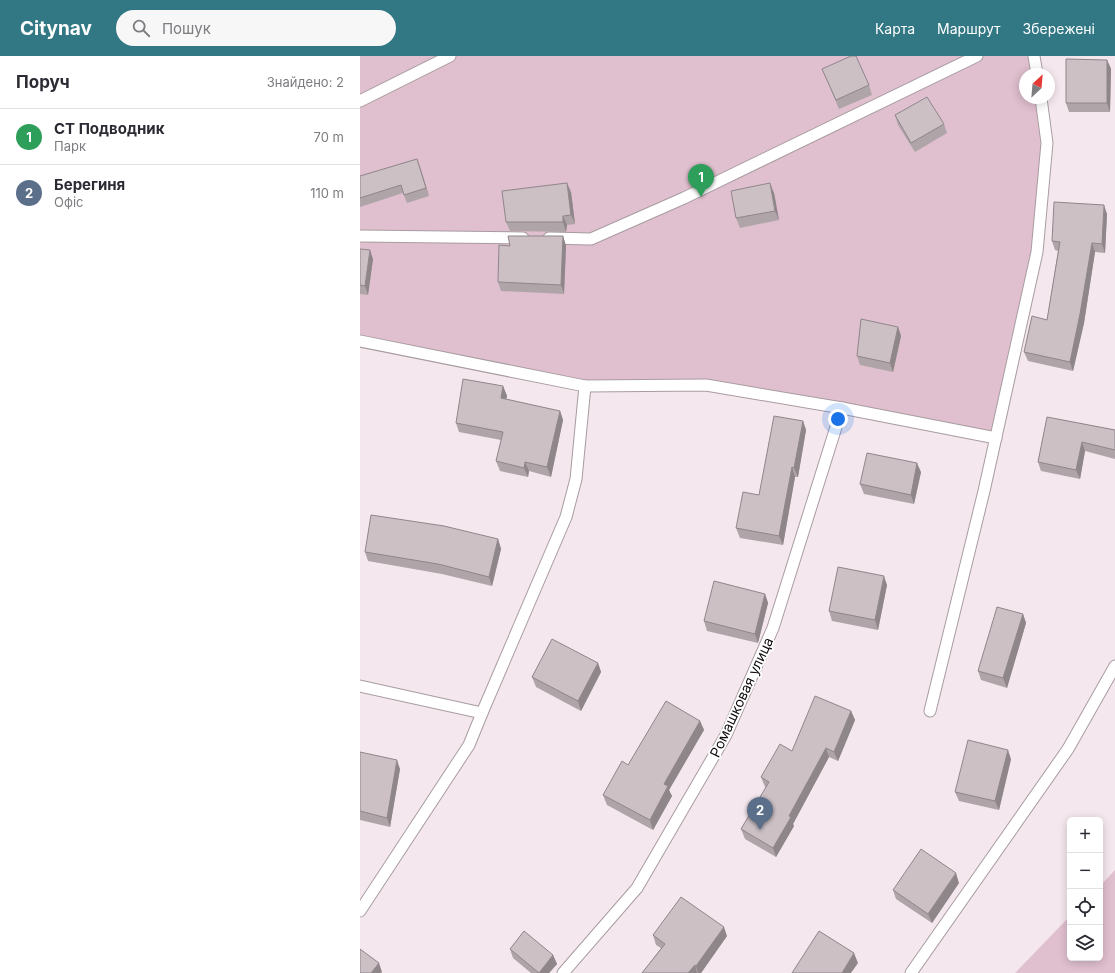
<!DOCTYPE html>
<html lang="uk">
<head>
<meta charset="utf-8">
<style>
  body { margin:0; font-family:Inter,sans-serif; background:#f7f7f7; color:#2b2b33 }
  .controls { position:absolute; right:12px; bottom:12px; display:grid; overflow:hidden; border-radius:6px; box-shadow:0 2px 10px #0003 }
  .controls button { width:36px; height:36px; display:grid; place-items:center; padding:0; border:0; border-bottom:1px solid #e1e1e2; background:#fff; color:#2b2b33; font:20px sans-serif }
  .compass { position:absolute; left:659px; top:12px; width:36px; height:36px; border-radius:50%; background:#fff; box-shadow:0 2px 10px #0003; rotate:26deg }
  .you { position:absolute; left:478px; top:363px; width:14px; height:14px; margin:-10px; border:3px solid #fff; border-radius:50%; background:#1a73e8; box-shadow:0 0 0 6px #1a73e833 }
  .badge { display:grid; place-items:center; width:26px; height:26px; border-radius:50%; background:#317784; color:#fff; font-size:13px; font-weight:700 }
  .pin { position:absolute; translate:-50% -33px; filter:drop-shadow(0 1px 2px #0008) }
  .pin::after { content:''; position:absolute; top:21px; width:14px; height:12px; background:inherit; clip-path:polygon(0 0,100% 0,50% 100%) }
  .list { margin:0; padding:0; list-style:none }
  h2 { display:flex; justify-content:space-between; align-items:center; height:52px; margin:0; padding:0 16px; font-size:17px }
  h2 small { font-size:13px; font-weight:400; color:#7c7c81 }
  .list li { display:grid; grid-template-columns:26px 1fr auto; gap:12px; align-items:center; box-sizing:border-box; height:56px; padding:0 16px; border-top:1px solid #e1e1e2 }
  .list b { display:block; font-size:15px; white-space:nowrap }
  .list p { margin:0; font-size:13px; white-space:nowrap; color:#7c7c81 }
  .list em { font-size:13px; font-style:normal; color:#7c7c81 }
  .icon { flex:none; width:22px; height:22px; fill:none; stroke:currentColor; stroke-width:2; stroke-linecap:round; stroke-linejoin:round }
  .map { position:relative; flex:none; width:755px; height:917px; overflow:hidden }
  header { display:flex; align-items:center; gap:24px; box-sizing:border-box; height:56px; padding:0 20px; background:#317784; color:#fff }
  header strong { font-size:19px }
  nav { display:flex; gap:22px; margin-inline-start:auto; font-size:14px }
  .search { width:280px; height:36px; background:#f7f7f7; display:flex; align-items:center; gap:10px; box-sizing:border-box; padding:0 14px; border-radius:22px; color:#7c7c81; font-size:15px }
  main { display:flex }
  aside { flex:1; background:#fff }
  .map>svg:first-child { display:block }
  .green { fill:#e0bfce }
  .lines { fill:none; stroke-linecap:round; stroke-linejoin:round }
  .lane-casing { stroke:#a89ca1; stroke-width:13 }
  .lane { stroke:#fff; stroke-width:11 }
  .wall { fill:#afa5a9 }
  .shaded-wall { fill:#8f868a }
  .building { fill:#ccc0c5; stroke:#8f868a }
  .labels { text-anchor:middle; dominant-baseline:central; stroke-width:3.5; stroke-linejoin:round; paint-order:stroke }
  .street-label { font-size:14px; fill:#0f0b0d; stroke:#fff }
</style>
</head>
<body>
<header>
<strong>Citynav</strong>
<div class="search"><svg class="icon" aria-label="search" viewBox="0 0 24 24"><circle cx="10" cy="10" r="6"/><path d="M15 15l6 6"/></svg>Пошук</div>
<nav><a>Карта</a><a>Маршрут</a><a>Збережені</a></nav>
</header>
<main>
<aside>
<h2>Поруч<small>Знайдено: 2</small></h2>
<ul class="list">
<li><span class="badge" style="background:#2e9e5b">1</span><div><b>СТ Подводник</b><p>Парк</p></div><em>70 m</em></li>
<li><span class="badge" style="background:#5c6f8a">2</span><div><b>Берегиня</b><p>Офіс</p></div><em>110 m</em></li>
</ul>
</aside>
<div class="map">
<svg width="755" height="917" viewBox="0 0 755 917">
  <rect width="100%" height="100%" fill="#f4e7ed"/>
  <g class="green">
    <polygon points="0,0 677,0 679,18 665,18 665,42 682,42 687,87 677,196 636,382 346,329 225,330 0,285"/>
    <polygon points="755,814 755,917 655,917 710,860 710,902 740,902 740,830"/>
  </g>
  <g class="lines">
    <g class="lane-casing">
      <g id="lane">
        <polyline points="674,0 677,18"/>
        <polyline points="0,45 90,0"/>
        <polyline points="0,180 163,182"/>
        <polyline points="189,182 231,183 324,142 617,0"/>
        <polyline points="0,285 225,330 346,329 482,352 636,382"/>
        <polyline points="0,630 122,657"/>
        <polyline points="570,655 624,435 677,196 687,87 681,42"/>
        <polyline points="0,855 109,689 122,657 206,461 216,423 225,330"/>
        <polyline points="203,917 277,832 366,679 413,572 482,352"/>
        <polyline points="551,917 708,693 755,610"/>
      </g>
    </g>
    <use href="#lane" class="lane"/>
  </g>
  <g class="wall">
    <polygon points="747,4 751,13 750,56 709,56 706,47"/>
    <polygon points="462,13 509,29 512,39 479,53"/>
    <polygon points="535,59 584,68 587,77 555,96 538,69"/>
    <polygon points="57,103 69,140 47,147 43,137 0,151 0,119 0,120"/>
    <polygon points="211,136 215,168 207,169 206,176 150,175 146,166"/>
    <polygon points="414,137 419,164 380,172 376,162"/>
    <polygon points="747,158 745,197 735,196 724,267 713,315 668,305 664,296 687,264 698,195 695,194 692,185"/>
    <polygon points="203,180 206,190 204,238 141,235 138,226 150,190"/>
    <polygon points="0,193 13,203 8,239 0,238"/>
    <polygon points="538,271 541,280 533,316 500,309 497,300"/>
    <polygon points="143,330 147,340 146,343 200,355 203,364 191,421 169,415 168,421 140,415 136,405 141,384 99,376 96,367"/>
    <polygon points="687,361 755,374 755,403 725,395 720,423 681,415 678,406"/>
    <polygon points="443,365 446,374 438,421 435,421 423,489 380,482 376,472 399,439"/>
    <polygon points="561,416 554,448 504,438 500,428"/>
    <polygon points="138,483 141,493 132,530 82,518 8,505 5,496"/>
    <polygon points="527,529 518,574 472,565 469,555"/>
    <polygon points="405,538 408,547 398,587 347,575 344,565"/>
    <polygon points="663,558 666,567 647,632 621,624 618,615"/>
    <polygon points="238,607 241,616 221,655 176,631 172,621"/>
    <polygon points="491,655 495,664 478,705 469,701 433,768 434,770 416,801 385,783 381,773 406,732 405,731 401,721 432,695"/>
    <polygon points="340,665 344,674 309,734 312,740 293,774 247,749 243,739 268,709"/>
    <polygon points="0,696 40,713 30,771 0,764"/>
    <polygon points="651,703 639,754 599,745 595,736"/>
    <polygon points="599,827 572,867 536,843 533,834"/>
    <polygon points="293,879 367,880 341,917 282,917 301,892 296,889"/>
    <polygon points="150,893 193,899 197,908 189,917 171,917 153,902"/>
  </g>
  <g class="shaded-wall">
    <polygon points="747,4 751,13 750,56 747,47"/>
    <polygon points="57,103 60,111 69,140 66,132"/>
    <polygon points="207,127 211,136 215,168 211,159"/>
    <polygon points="410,127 414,137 419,164 415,155"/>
    <polygon points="744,149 747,158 745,197 742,188"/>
    <polygon points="203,160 207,169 206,176 203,166"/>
    <polygon points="203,180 206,190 204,238 201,229"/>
    <polygon points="732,187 735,196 724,267 713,315 710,306"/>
    <polygon points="10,194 13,203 8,239 5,230"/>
    <polygon points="538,271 541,280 533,316 530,307"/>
    <polygon points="143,330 147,340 144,352 141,342"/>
    <polygon points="200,355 203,364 191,421 187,411"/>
    <polygon points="443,365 446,374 438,421 434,412"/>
    <polygon points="722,386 725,395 720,423 716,414"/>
    <polygon points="165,406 169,415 168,421 164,412"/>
    <polygon points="557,407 561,416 554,448 551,439"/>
    <polygon points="432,411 435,421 423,489 419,480"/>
    <polygon points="138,483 141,493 132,530 129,521"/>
    <polygon points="524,520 527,529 518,574 515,564"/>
    <polygon points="405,538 408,547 398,587 395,578"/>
    <polygon points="663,558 666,567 647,632 643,622"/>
    <polygon points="238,607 241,616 221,655 218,645"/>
    <polygon points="491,655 495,664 478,705 474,696"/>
    <polygon points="340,665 344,674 309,734 312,740 293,774 290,764 304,728"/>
    <polygon points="466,692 469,701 433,768 434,770 416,801 413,792 429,760"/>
    <polygon points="648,694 651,703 639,754 635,745"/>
    <polygon points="37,704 40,713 30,771 27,762"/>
    <polygon points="596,817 599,827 572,867 568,858"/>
    <polygon points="364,871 367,880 341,917 338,917 336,910"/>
    <polygon points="494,897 498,907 491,917 482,917"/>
    <polygon points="193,899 197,908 189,917 179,917"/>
    <polygon points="19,907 22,916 21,917 11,917"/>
    <polygon points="335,909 337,917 328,917"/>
  </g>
  <g class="building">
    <polygon points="491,0 496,0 509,29 476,44 462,13"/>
    <polygon points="706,3 747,4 747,47 706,47"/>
    <polygon points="567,41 584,68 551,87 535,59"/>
    <polygon points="57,103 66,132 44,139 41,129 0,142 0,120"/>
    <polygon points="207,127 211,159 203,160 203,166 146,166 142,135"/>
    <polygon points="410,127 415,155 376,162 371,135"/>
    <polygon points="694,146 744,149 742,188 732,187 720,258 710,306 664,296 672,260 687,264 700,186 692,185"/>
    <polygon points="148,180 203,180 201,229 138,226 139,189 150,190"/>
    <polygon points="0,193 10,194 5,230 0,229"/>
    <polygon points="501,263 538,271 530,307 497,300"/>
    <polygon points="103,323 143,330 141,342 200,355 187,411 165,406 164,412 136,405 143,376 96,367"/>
    <polygon points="414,360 443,365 434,412 432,411 419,480 376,472 383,436 399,439"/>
    <polygon points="687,361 755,374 755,394 722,386 716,414 678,406"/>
    <polygon points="507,397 557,407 551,439 500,428"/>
    <polygon points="11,459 84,470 138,483 129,521 78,508 5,496"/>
    <polygon points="478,511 524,520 515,564 469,555"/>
    <polygon points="354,525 405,538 395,578 344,565"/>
    <polygon points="637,551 663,558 643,622 618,615"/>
    <polygon points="192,583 238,607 218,645 172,621"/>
    <polygon points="455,640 491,655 474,696 466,692 429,760 431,761 413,792 381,773 409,726 401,721 420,688 432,695"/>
    <polygon points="306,645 340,665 304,728 308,730 290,764 243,739 262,705 268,709"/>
    <polygon points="608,684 648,694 635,745 595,736"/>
    <polygon points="0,696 37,704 27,762 0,755"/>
    <polygon points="561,793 596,817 568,858 533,834"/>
    <polygon points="321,841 364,871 336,910 335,909 328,917 282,917 305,888 293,879"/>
    <polygon points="164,875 193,899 179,917 150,893"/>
    <polygon points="459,875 494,897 482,917 432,917"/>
    <polygon points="0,893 19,907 11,917 0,917"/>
  </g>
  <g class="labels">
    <g class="street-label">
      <text transform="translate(381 641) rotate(-65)">Ромашковая улица</text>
    </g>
  </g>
</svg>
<div class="controls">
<button>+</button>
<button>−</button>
<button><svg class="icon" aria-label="locate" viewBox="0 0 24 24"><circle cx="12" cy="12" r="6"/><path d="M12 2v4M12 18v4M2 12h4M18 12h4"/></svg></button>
<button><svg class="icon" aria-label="layers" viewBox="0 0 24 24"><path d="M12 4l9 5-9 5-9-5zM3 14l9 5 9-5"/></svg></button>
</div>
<svg class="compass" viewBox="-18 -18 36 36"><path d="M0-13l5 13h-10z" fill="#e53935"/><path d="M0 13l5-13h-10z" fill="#7c7c81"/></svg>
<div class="you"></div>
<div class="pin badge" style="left:341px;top:141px;background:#2e9e5b">1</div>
<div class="pin badge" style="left:400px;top:774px;background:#5c6f8a">2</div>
</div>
</main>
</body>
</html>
